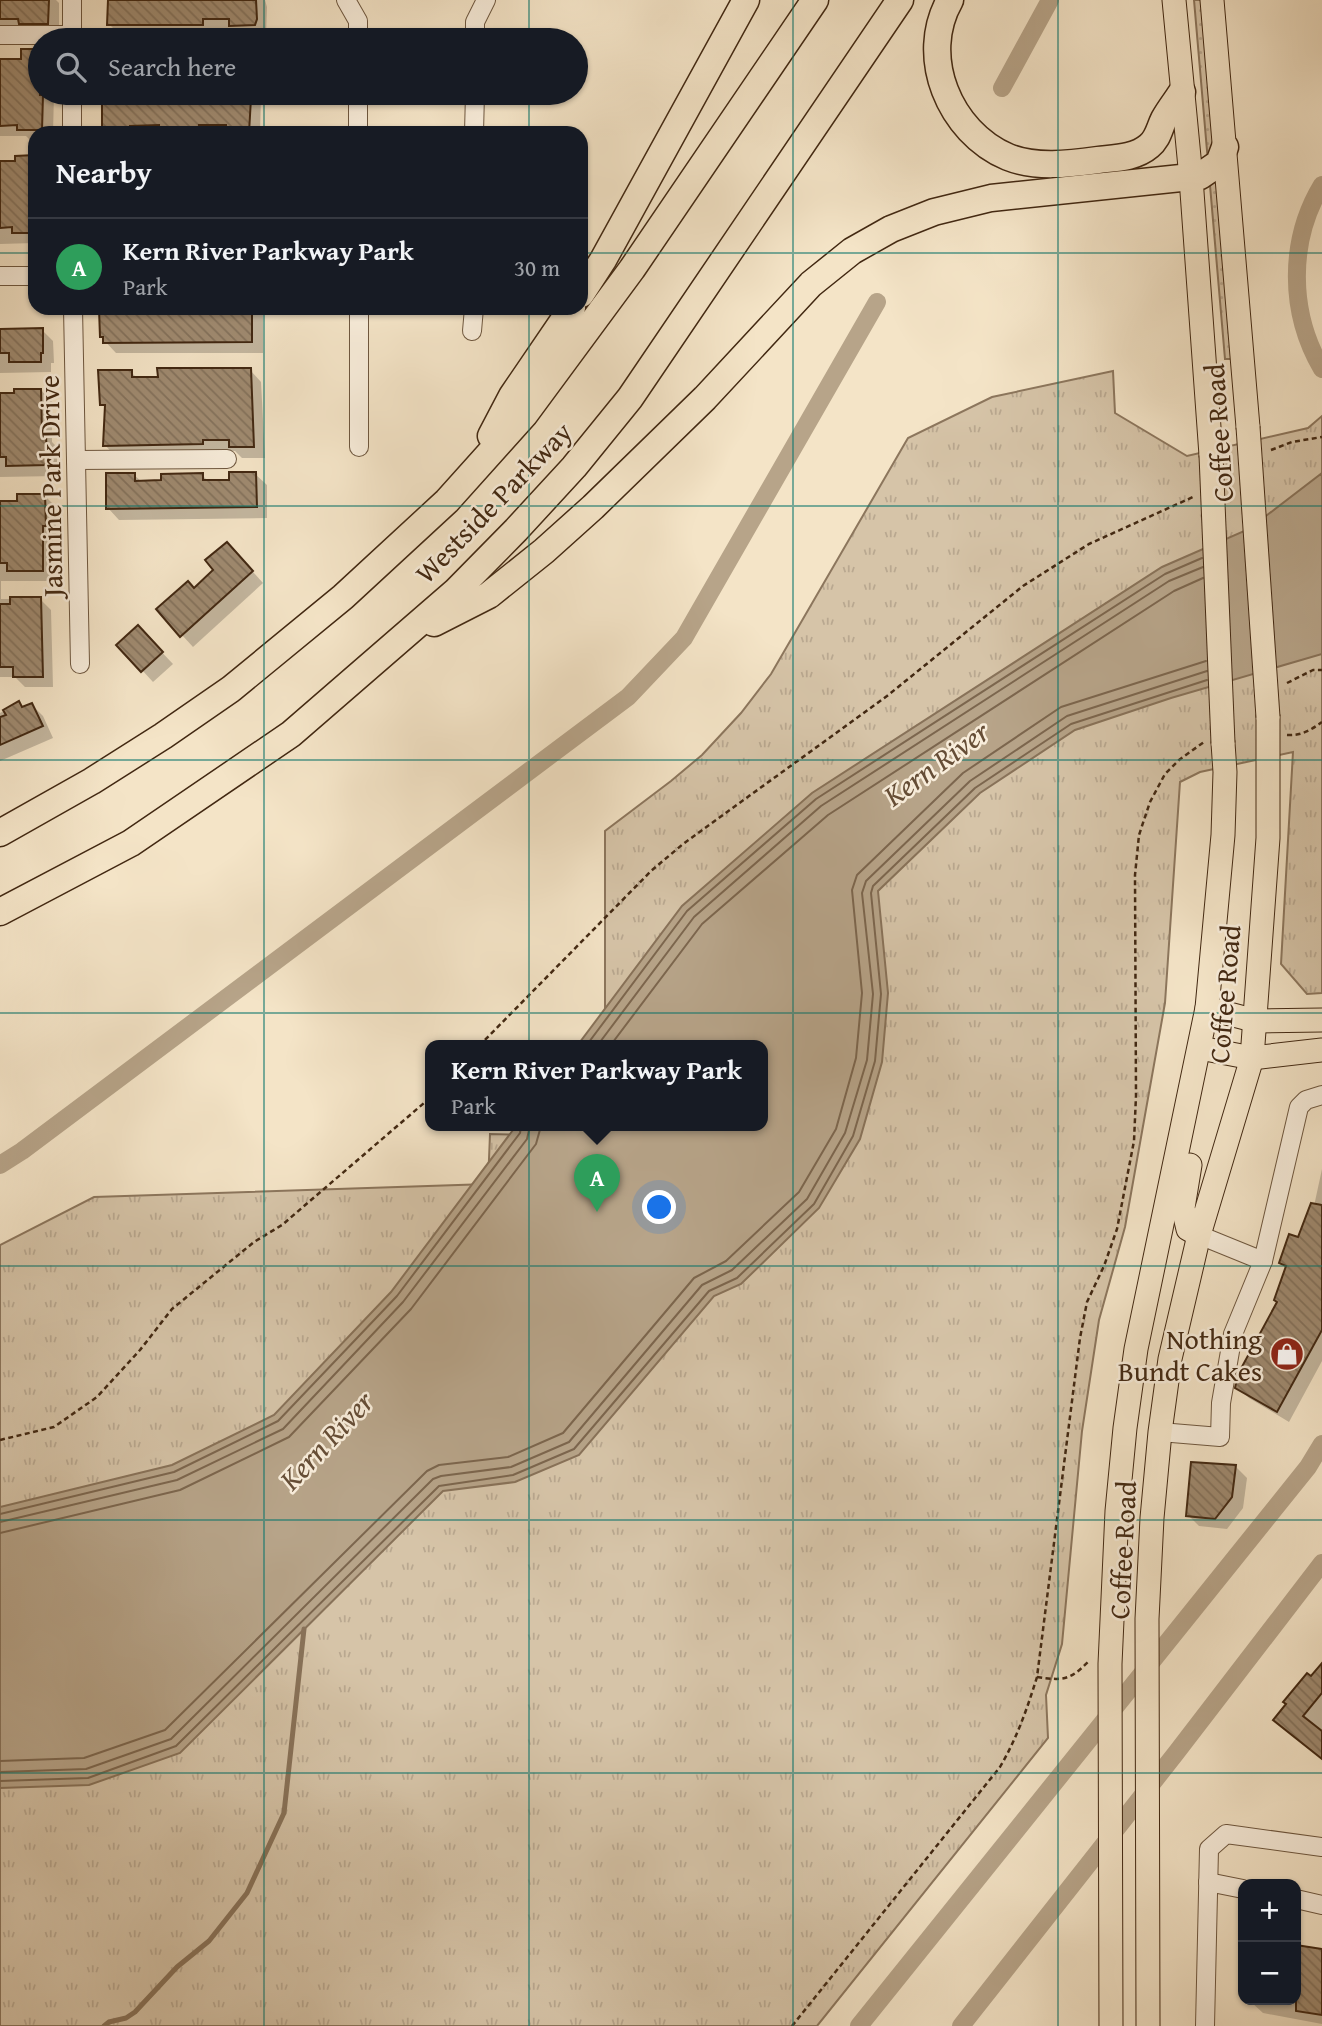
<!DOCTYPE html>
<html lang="en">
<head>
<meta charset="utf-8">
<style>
  body { margin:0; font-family:"Gentium Book Plus",serif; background:#20242c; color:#f1f3f6 }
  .controls { position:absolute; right:21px; bottom:21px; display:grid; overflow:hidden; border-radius:14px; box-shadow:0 2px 5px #0004 }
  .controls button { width:63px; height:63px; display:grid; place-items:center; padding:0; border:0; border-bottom:2px solid #363941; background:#171b24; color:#f1f3f6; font:35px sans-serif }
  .you { position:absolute; left:660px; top:1208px; width:24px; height:24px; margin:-18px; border:5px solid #fff; border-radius:50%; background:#1a73e8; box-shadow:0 0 0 10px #1a73e833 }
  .badge { display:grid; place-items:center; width:46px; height:46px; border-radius:50%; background:#c59692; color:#fff; font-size:23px; font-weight:700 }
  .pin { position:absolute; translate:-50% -58px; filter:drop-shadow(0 2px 4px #0008) }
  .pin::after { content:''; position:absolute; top:37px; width:24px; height:21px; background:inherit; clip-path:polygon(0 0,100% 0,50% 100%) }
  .popup { position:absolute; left:425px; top:1040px; width:343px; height:91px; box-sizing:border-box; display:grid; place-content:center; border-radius:14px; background:#171b24; filter:drop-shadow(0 2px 5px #0005); font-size:23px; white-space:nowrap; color:#9ea1a6 }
  .popup b { font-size:26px; color:#f1f3f6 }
  .popup::after { content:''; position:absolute; left:50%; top:100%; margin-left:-14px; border:14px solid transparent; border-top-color:#171b24 }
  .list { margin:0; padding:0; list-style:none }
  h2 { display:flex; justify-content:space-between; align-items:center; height:91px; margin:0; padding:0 28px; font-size:30px }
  h2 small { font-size:23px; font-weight:400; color:#9ea1a6 }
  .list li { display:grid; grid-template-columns:46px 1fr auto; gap:21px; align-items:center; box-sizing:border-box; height:98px; padding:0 28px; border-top:2px solid #363941 }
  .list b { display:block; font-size:26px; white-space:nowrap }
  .list p { margin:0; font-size:23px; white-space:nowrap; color:#9ea1a6 }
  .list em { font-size:23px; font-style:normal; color:#9ea1a6 }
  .icon { flex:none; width:38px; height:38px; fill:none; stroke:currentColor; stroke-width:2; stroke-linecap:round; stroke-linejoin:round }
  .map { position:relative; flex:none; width:1322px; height:2026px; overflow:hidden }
  .search { position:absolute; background:#171b24; box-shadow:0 2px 5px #0004; left:28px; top:28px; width:560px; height:77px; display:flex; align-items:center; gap:18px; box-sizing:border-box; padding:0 24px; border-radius:38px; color:#9ea1a6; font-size:26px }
  .panel { position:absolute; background:#171b24; box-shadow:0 2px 5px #0004; left:28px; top:126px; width:560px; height:189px; border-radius:21px }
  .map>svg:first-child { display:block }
  .grass { fill:url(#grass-dots); stroke:#8c765d; stroke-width:2 }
  .park { fill:url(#park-tufts); stroke:#8c765d; stroke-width:2 }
  .water { fill:#b7a489; stroke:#887259; stroke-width:2 }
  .shadow { fill:#0003 }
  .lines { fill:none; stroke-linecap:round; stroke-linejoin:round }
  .shore { stroke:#7c664e; stroke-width:2 }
  .stream { stroke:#887259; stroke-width:5 }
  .canal { stroke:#b7a489; stroke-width:18 }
  .building { fill:url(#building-back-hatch); stroke:#422812; stroke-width:2 }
  .minor-casing { stroke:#6e573f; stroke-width:20 }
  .major-casing { stroke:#422812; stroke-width:25 }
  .highway-casing { stroke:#422812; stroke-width:29 }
  .path { stroke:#422812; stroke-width:2.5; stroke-dasharray:5 3.5; stroke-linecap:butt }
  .minor { stroke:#f8eddb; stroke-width:18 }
  .major { stroke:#f4e4c7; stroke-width:23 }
  .highway { stroke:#f4e4c7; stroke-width:26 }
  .major-bridge-casing { stroke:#422812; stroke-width:25; stroke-linecap:butt }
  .major-bridge { stroke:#f4e4c7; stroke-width:23 }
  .grid { fill:none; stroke:#0f766e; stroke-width:2; stroke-opacity:0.55 }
  .labels { text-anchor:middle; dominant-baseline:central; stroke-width:5; stroke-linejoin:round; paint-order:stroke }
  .street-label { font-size:28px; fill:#422812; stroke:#f8eddb }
  .poi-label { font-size:28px; fill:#422812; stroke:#f8eddb; text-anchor:end }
  .water-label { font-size:30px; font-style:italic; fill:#654d36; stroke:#f8eddb }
</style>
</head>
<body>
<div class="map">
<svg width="1322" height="2026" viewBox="0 0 1322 2026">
  <defs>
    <pattern id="grass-dots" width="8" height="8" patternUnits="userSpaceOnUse" patternTransform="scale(1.75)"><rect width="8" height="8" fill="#d6c4a8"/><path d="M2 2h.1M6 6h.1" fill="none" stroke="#b9a890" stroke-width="1.8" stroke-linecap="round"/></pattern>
    <pattern id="park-tufts" width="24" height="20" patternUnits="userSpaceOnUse" patternTransform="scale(1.75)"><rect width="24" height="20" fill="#d6c4a8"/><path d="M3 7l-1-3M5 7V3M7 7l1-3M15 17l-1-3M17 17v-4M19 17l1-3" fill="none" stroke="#b9a890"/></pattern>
    <pattern id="building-back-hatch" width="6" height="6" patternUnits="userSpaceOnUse" patternTransform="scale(1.75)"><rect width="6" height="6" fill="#9f8a70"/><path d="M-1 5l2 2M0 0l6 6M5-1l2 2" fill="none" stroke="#83715b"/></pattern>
  </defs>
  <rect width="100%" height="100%" fill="#f4e4c7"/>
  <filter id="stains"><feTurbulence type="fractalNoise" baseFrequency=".00286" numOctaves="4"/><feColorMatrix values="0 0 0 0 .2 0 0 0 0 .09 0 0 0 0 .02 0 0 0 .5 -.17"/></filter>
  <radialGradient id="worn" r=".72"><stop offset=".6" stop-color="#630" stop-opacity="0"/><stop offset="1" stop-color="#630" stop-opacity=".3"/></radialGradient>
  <polygon class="grass" points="1194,0 1202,0 1232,359 1225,359"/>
  <polygon class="park" points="1113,371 1115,413 1187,456 1308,428 1322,416 1322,993 1307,994 1281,964 1293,752 1200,772 1180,782 1165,1003 1125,1227 1099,1320 1082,1431 1062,1644 1046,1695 1048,1738 817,2026 0,2026 0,1245 94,1197 488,1184 490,1134 605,1137 763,1126 763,1046 605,1046 605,831 671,781 702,755 741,713 771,674 908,438 992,397"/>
  <polygon class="water" points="1322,473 1322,654 1171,698 1075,730 980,793 878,891 888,993 882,1062 860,1139 819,1208 741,1284 714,1296 579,1455 515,1482 443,1491 180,1753 89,1785 0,1788 0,1507 172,1465 274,1415 391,1292 516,1126 763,1126 763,1046 577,1046 682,906 812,793 1162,567 1249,529"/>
  <g class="shadow">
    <polygon points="0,0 56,0 59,3 59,34 0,34"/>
    <polygon points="109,0 265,0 267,7 266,36 242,36 236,30 213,30 213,36 120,35 109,24"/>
    <polygon points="23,51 40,51 40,93 58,93 54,94 53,133 35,133 35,140 30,140 26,136 0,136 0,60 23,61"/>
    <polygon points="107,93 266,93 266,96 261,96 260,133 103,133 104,102 107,102"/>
    <polygon points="35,157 35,243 0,244 0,163 17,163"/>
    <polygon points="108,308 263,308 263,353 116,353 101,337"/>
    <polygon points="0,330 42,330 53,341 54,363 51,363 51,372 0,373"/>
    <polygon points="250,370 261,382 265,458 242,458 235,451 116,457 105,445 107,409 102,404 131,372 138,379"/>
    <polygon points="41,390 52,402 52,442 57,447 57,476 0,477 0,395"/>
    <polygon points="255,474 267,485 267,518 119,520 108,508 134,475 142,482 202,475 209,482 231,481"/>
    <polygon points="45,496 56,507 56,537 53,537 53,581 1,581 1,599 40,599 51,610 53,687 25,687 15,677 0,677 0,503 19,502"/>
    <polygon points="238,555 263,583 193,647 182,635 194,589"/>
    <polygon points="138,627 173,664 153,682 119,645"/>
    <polygon points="19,703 24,709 32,705 43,716 53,738 0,761 0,713"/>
    <polygon points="1322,1169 1322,1361 1289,1422 1249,1398 1237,1387 1279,1302 1287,1269 1281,1263 1299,1239 1314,1206"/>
    <polygon points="1236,1467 1247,1478 1243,1508 1227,1529 1199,1526 1188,1515"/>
    <polygon points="1322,1665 1322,1758 1283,1727 1311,1679"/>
    <polygon points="1296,1947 1322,1951 1322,2024 1263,2013 1251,2002 1252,2000 1296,2000"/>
  </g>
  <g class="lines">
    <g class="shore">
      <polyline points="586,1046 687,911 816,799 1165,574 1202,558"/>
      <polyline points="597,1046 694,917 821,806 1169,581 1203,567"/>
      <polyline points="610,1046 702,924 828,815 1174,591 1203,578"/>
      <polyline points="0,1514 174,1472 278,1421 397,1296 520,1133 521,1126"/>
      <polyline points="0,1522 177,1480 283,1429 403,1302 527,1139 530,1126"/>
      <polyline points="0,1533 180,1490 289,1437 411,1309 536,1144 541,1126"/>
      <polyline points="0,1761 84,1758 165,1730 427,1471 439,1465 508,1457 563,1433 694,1278 726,1261 799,1192 836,1129 856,1058 862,993 852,890 857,875 963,773 1061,707 1206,661"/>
      <polyline points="0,1772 86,1769 171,1739 433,1479 441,1476 511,1467 569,1442 702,1285 732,1270 807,1199 845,1133 867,1060 873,994 862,893 866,881 970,781 1067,716 1207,671"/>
      <polyline points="0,1781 88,1778 176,1746 439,1486 513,1475 574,1449 709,1291 737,1278 814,1204 853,1136 875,1061 881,994 871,893 873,886 975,788 1071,724 1207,680"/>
    </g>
    <polyline class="stream" points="104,2026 109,2022 126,2018 135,2012 177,1967 209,1941 247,1893 284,1813 304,1629"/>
    <g class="canal">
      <polyline points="1002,88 1050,0"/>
      <path d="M1322 185C1288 241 1289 313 1322 369"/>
      <polyline points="0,1165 22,1151 628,697 684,638 877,302"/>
      <polyline points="859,2026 1308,1467 1322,1444"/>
      <polyline points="961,2026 1176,1753 1322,1563"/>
    </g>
  </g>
  <g class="building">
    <polygon points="0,0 49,0 48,24 19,24 18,19 0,19"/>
    <polygon points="108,0 256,0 257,19 255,25 229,26 229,19 203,19 203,25 107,25"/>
    <polygon points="21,49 40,49 40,95 43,95 42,130 17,130 17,125 0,126 0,59 21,59"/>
    <polygon points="251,98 249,133 226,133 226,125 199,125 199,130 159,130 159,125 130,126 130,132 102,133 102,100"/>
    <polygon points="35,155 35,233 12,233 12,227 0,228 0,161 15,161 15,156"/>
    <polygon points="252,308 252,342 103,343 103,337 100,337 99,309"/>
    <polygon points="43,328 43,353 41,353 41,362 9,362 9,353 0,353 0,329"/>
    <polygon points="157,368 251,368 254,447 229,447 229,440 203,440 203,444 103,446 105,405 100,405 98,370 132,370 132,377 158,377"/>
    <polygon points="14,389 41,389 42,434 46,434 47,465 6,466 6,457 0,457 0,393 14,393"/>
    <polygon points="229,472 256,472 257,507 106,509 106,473 135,473 135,481 161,480 161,474 203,473 203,480 229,480"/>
    <polygon points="17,494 45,494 46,526 43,526 43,571 7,571 7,563 0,563 0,501 17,501"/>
    <polygon points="227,542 253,571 180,637 156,609 188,581 194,588 213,570 205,560"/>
    <polygon points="10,597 41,597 43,677 13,677 13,667 0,667 0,604 10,604"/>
    <polygon points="138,625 163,652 141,672 116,645"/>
    <polygon points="19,701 22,707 32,703 43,726 0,745 0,717 6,715 3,710"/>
    <polygon points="1311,1203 1322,1205 1322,1330 1277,1412 1235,1388 1238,1374 1277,1302 1274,1300 1286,1266 1279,1263 1289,1234 1298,1237"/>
    <polygon points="1191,1462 1236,1465 1232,1497 1215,1519 1186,1516"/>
    <polygon points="1322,1663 1322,1693 1303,1716 1322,1731 1322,1759 1273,1720 1286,1704 1283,1702 1307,1673 1311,1676"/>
    <polygon points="1296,1945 1322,1949 1322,2015 1296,2011"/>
  </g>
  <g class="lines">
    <g class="minor-casing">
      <g id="minor">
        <polyline points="72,0 72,40"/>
        <polyline points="346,0 358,21 358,40"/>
        <polyline points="0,35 72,35"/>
        <polyline points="475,40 475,22 486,0"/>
        <polyline points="72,93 72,133"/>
        <polyline points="358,93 358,133"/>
        <polyline points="474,133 475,93"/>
        <polyline points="0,276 35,276"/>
        <polyline points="73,308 80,664"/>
        <polyline points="359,308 359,447"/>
        <polyline points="472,331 474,308"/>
        <polyline points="76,460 227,459"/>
        <polyline points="1199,1235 1263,1261"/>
        <polyline points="1160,1432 1220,1437 1221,1403 1233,1334 1263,1261 1299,1107 1306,1100 1322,1095"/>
        <polyline points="1208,1882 1243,1889"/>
        <polyline points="1296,1899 1322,1905"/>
        <polyline points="1205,2026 1209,1849 1226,1834 1322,1847"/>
      </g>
    </g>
    <g class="major-casing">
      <g id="major">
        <polyline points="1174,0 1191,178 1211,455"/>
        <polyline points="1212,0 1248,427"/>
        <polyline points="1207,1008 1256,1021 1322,1020"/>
        <polyline points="1200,1048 1252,1058 1322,1050"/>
        <polyline points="1190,1165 1183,1208 1188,1229 1199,1235"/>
        <polyline points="1111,2026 1110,1664 1117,1511 1125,1428 1136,1349 1207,1008 1223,835 1225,772 1223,743"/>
        <polyline points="1148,2026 1147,1619 1152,1518 1160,1432 1170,1359 1199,1235 1252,1058 1268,838 1268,717"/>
      </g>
    </g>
    <g class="highway-casing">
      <g id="highway">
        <path d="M950 0C918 56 949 132 1008 157 1035 168 1069 164 1098 160 1115 158 1135 158 1149 146 1158 139 1159 129 1164 119 1169 110 1176 101 1182 92"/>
        <polyline points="581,294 603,260 746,0"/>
        <polyline points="491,436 512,396 572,308"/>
        <polyline points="434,623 489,595 544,551 593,507 705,398 811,284 852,251 891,229 934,212 991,198 1200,176 1219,163 1225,147"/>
        <polyline points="0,833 92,781 163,736 231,689 343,597 447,501 525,414 632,269 815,0"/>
        <polyline points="0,912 131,843 291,734 456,591 516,530 574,467 630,398 900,0"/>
      </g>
    </g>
    <g class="path">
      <polyline points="1271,450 1292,442 1322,437"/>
      <polyline points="1287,683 1313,670 1322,670"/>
      <path d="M1287 735C1301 736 1311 730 1322 722"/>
      <polyline points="479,1046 651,871 683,844 887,696 1023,586 1089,544 1193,497"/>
      <polyline points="0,1440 54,1427 97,1397 140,1350 172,1309 254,1242 282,1225 431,1097"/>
      <path d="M1037 1677C1064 1681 1070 1680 1089 1661"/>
      <path d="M792 2026 1000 1767C1017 1738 1027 1709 1037 1677L1080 1338 1087 1302 1104 1266 1117 1229 1134 1141 1136 1096 1135 875 1139 835 1150 802 1165 774 1179 760 1204 742"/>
    </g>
    <use href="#minor" class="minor"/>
    <use href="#major" class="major"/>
    <use href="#highway" class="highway"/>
    <g class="major-bridge-casing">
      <g id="major-bridge">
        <polyline points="1248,427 1268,717"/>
        <polyline points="1211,455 1223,743"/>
      </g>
    </g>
    <use href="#major-bridge" class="major-bridge"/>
  </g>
  <path class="grid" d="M264 0V40M529 0V40M793 0V2026M1058 0V2026M264 93V133M529 93V133M0 253H35M581 253H1322M264 308V2026M529 308V2026M0 506H1322M0 760H1322M0 1013H1322M0 1266H1322M0 1520H1322M0 1773H1322"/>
  <defs>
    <g id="shop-disc" transform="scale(1.75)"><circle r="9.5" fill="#8f2418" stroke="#f8eddb"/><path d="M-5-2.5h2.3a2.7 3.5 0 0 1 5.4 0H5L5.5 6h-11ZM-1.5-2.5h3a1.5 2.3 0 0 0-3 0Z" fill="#fff"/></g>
  </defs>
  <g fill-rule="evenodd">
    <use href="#shop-disc" x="1287" y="1354"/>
  </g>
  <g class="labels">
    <g class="street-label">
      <text transform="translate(1218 433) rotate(-94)">Coffee Road</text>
      <text transform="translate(50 486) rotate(-91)">Jasmine Park Drive</text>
      <text transform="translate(493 502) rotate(-46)">Westside Parkway</text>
      <text transform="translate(1224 994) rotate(-85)">Coffee Road</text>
      <text transform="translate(1122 1550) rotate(-87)">Coffee Road</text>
    </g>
    <g class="poi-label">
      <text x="1262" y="1338">Nothing<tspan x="1262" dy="32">Bundt Cakes</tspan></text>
    </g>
    <g class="water-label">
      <text transform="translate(936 763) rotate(-36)">Kern River</text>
      <text transform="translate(326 1440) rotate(-47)">Kern River</text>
    </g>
  </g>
  <rect width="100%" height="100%" filter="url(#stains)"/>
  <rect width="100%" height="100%" fill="url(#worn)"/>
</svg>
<div class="controls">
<button>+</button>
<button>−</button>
</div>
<div class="you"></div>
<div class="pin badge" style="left:597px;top:1212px;background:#2e9e5b">A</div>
<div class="popup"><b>Kern River Parkway Park</b>Park</div>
<div class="search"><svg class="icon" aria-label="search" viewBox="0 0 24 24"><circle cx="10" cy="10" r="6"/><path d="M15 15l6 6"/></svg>Search here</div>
<section class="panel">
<h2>Nearby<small></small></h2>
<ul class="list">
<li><span class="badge" style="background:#2e9e5b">A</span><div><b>Kern River Parkway Park</b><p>Park</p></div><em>30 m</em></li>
</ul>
</section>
</div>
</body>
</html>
